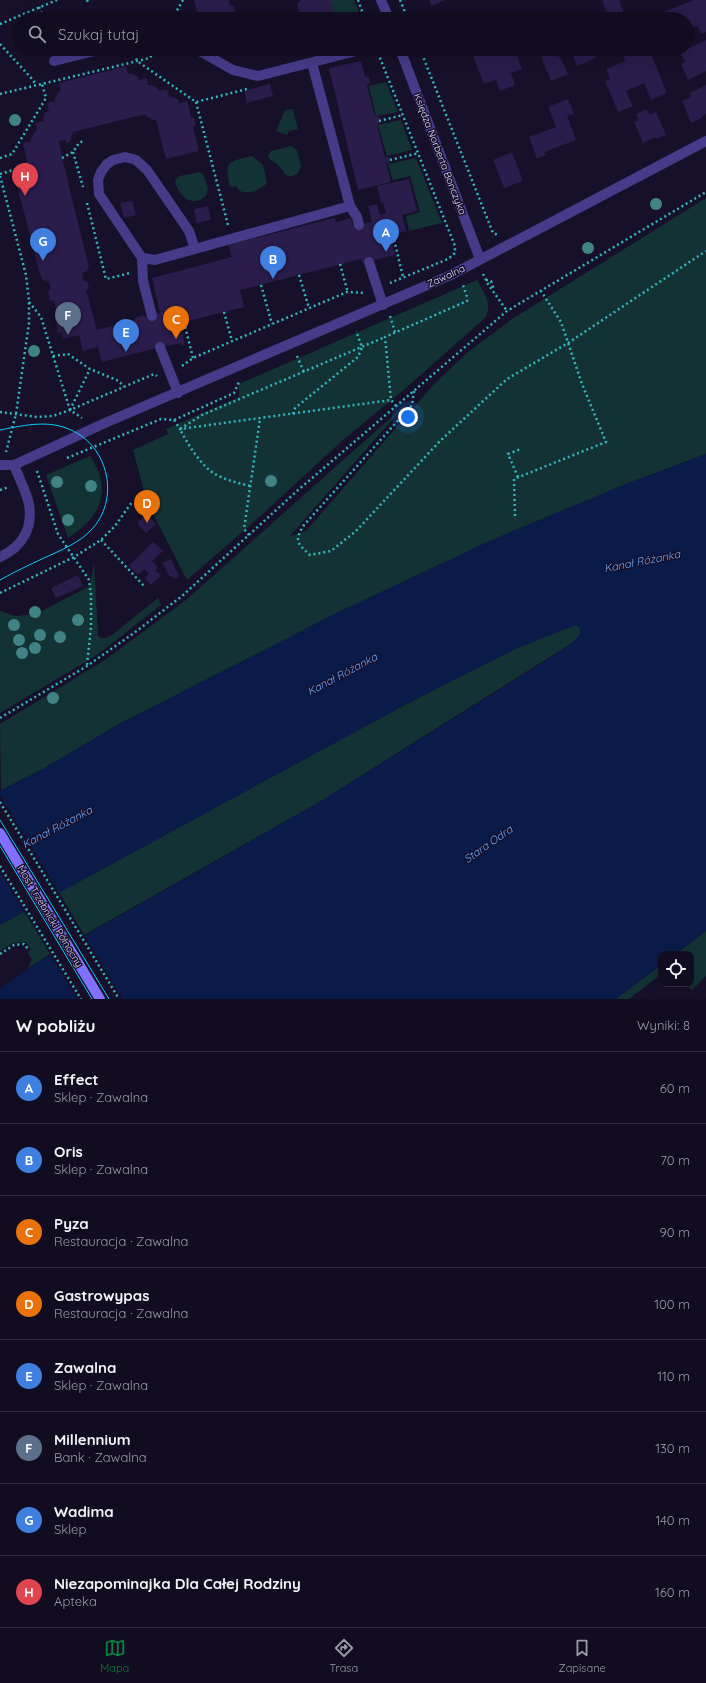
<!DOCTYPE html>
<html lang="pl">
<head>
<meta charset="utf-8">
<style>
  body { margin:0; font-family:Quicksand,sans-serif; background:#1e1a2d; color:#f1f3f6 }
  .controls { position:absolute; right:12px; bottom:12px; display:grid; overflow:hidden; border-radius:8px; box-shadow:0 4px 16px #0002 }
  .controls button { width:36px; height:36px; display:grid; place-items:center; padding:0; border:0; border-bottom:1px solid #302c3e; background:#110c20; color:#f1f3f6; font:20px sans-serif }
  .you { position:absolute; left:408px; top:417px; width:14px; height:14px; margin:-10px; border:3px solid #fff; border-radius:50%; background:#1a73e8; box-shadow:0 0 0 6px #1a73e833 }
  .badge { display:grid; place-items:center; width:26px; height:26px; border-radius:50%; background:#0b8043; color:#fff; font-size:13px; font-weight:700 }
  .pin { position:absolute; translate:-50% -33px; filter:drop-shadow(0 1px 2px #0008) }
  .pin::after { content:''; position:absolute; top:21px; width:14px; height:12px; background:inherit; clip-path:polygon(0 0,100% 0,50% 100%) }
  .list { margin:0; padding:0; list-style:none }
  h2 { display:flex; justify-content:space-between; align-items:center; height:52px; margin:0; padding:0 16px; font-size:17px }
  h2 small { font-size:13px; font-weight:400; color:#9c9ba5 }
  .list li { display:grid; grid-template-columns:26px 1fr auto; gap:12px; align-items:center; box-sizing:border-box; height:72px; padding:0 16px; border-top:1px solid #302c3e }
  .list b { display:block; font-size:15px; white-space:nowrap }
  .list p { margin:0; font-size:13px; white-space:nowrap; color:#9c9ba5 }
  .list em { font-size:13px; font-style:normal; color:#9c9ba5 }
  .icon { flex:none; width:22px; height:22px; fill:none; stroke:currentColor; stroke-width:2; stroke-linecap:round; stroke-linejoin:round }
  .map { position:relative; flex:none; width:706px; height:999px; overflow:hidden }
  .search { position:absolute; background:#110c20; box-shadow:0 4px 16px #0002; left:12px; right:12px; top:12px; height:44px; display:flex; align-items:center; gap:10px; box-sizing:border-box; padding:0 14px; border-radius:22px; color:#9c9ba5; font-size:15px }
  .sheet { height:628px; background:#110c20 }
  nav { display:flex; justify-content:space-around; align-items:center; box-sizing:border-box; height:56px; border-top:1px solid #302c3e; background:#110c20; font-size:11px; color:#9c9ba5 }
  nav a { display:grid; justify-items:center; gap:2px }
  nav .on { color:#0b8043 }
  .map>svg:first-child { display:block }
  .green { fill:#133234 }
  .water { fill:#0a1b49 }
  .pier { fill:#17102a }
  .building { fill:#2a1c4b }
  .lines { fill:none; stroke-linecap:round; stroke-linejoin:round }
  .path { stroke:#30b8bd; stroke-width:2.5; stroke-dasharray:2 3; stroke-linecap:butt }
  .lane { stroke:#463b89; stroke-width:10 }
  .street { stroke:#463b89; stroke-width:10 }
  .secondary { stroke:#8170ff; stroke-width:10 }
  .tram { stroke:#05ceff; stroke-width:1 }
  .tree { fill:#418384 }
  .labels { text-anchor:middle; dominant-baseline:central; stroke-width:3; stroke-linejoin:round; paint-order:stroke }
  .street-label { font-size:10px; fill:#e1d9ff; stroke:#17102a }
  .water-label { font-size:11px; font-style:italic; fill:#67aaff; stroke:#17102a }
</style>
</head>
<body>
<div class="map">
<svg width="706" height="999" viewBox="0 0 706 999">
  <rect width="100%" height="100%" fill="#17102a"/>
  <g class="green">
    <polygon points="330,0 354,0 359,12 335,17"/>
    <polygon points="386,82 398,112 376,116 369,86"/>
    <polygon points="293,109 298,129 289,131 287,135 276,131 285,110"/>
    <polygon points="401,120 412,150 387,156 378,125"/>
    <path d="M291 146 297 150 301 166 298 173C285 181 285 172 278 165 274 161 270 161 268 156L271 151Z"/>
    <path d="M252 156 263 165 267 183C260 190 251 195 240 191L236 186 230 187C224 161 228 162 252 156Z"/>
    <polygon points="416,158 442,223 409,231 406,216 420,212 410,176 393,180 388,164"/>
    <path d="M200 172 203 174 208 188 207 194C194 210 177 196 175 180L180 176Z"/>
    <polygon points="706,198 706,454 626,484 492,540 341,611 119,724 43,769 1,790 0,724 105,660 186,600 405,405 290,536 306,531 435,383 468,352 512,319"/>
    <path d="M477 280C484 293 492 302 486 317L406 388 343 440 255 521 187 580 147 502 133 450 168 434 166 429 239 397V384Z"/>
    <path d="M90 456C113 491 101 517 68 538L46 475Z"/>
    <path d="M94 563 98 636C104 640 106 638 112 635L158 598 161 605 97 655 0 713V611L16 616 36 614 90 586Z"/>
    <polygon points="576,624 580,628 580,635 572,643 321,801 84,935 59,892 399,708 515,649"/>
    <polygon points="24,911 50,954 28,968 32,959 27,952 31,950 26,942 13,943 0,951 0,925"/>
    <polygon points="706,931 706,976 692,990 686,984 691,984 691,954 676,954"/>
    <polygon points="661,965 661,974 629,999 616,999"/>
  </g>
  <polygon class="water" points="706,454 706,931 675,954 661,954 661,965 616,999 0,999 0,990 2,987 38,962 321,801 550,658 572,643 580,635 580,628 576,625 515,649 399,708 0,925 0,791 43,769 119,724 341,611 492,540 626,484"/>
  <g class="pier">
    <polygon points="0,795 60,894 25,913 0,872"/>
    <polygon points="83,933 123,999 77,999 49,953"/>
  </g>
  <g class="building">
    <polygon points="194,0 229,0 230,5 233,5 235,12 233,13 234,19 199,19"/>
    <polygon points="300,0 331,0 336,19 301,19 297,3 301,1"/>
    <polygon points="429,0 445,0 431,6"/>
    <polygon points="602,0 619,0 626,19 609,19"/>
    <polygon points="694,0 706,0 706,32 701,34 698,27 697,27 696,26 687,29 687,19 646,19"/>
    <polygon points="706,40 706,71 688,80 681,64 685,62 680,52"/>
    <polygon points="308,49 322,49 322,50 309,53"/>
    <polygon points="470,49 514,49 522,69 511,73 515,85 500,91 496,80 484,84"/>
    <polygon points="570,49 593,49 596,58 577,66"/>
    <polygon points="621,49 663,49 651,54 667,93 651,100 644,83 626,91 633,106 618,112 605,81 610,79 606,69 625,61"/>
    <polygon points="554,51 557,57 559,56 561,59 568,74 551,81 541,57"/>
    <polygon points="361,61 365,77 369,77 370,82 367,85 375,116 379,117 380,122 377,125 391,182 358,190 329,68"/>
    <polygon points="126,66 128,74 131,73 138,77 139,80 147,78 148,85 151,85 158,88 158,91 167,89 169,97 172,97 179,100 179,103 187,101 191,117 194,118 196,125 193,127 199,151 166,159 156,120 153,120 146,116 146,114 73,132 70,142 66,143 66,140 59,141 63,162 89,267 86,272 82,273 84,281 87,281 89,288 86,290 97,330 135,320 135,318 144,315 145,317 160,313 152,278 232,257 228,245 334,218 336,222 351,218 353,226 372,222 368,206 377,204 380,215 386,213 383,202 381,203 377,186 409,179 417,211 402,215 406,231 390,235 395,255 362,263 361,259 240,290 244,307 180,323 185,345 181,346 181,343 168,346 168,345 102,362 98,347 83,351 79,335 63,339 62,332 58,333 56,323 59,322 54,300 50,301 48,290 51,289 49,282 42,279 40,274 13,170 17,165 27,162 23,143 31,141 31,138 35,132 37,131 36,123 44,121 43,118 46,112 49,111 47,103 55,101 55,98 58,92 61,91 59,83"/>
    <polygon points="270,84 273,96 247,103 244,91"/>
    <polygon points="706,85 706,114 702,116 702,118 691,123 682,101 691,97 690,93"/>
    <polygon points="568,99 574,114 567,116 576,140 544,152 546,155 537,159 529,137 556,127 548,107"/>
    <polygon points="647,109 649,115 656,112 666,135 656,139 655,137 643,143 634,122 639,120 636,114"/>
    <polygon points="512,152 523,181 504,188 493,160"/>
    <polygon points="385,156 389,157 390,162 387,165"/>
    <polygon points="132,201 136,215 124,218 120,203"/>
    <polygon points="208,206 211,220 197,223 194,209"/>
    <polygon points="147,514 156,524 146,533 137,523"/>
    <polygon points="153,542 163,551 152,561 158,567 155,570 161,575 151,585 145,578 149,574 144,569 138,575 129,566"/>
    <polygon points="171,559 179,576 174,579 172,576 170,577 162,563"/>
    <polygon points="78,575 83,586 56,598 51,588"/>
  </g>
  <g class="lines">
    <g class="path">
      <polyline points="87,0 88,2"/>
      <polyline points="358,0 365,19"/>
      <polyline points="400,0 408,19"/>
      <polyline points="39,7 44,19"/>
      <polyline points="172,19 183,0"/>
      <polyline points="347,19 363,15"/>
      <polyline points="0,24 57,0"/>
      <polyline points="0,44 33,80 36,85"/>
      <polyline points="133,49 137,61 196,102 247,89"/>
      <polyline points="420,49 493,233 498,235"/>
      <polyline points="378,53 455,246 455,253 448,259 390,283"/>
      <polyline points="0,94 150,58 155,49"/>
      <polyline points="196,102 228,225"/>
      <polyline points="379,121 403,115"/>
      <polyline points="73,152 83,187"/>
      <polyline points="0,158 12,154 46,98 42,84"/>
      <polyline points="62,158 73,152 79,143 83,141"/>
      <polyline points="390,160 419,153"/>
      <polyline points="0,174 13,170"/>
      <polyline points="0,176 26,275 29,301 29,323 16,414 6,452"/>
      <polyline points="87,203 106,279 130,273"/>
      <polyline points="393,235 403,277"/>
      <polyline points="340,264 348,293"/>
      <polyline points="483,274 488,284 507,311"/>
      <polyline points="299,275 309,308"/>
      <polyline points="486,280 491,281 494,290"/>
      <polyline points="261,285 272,324"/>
      <polyline points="29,302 41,317 70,410 82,418"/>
      <polyline points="224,312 232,341"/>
      <polyline points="390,316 395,332"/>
      <polyline points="184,322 193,358"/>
      <polyline points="53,356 68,354 90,369 119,381 124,387"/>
      <polyline points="297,356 304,372"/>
      <polyline points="182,366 193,358 347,292 365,293"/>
      <path d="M414 391 412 405 304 525C294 541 297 543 310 555L331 551 356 531 440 441 507 379 568 343 706 251"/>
      <polyline points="396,406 391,400 385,337 467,301 467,297 463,285"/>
      <polyline points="70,410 90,369"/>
      <polyline points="0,412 37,417 53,416 70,410 154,374 157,376"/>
      <polyline points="293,414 295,408 358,357 362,347 356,331"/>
      <polyline points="174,420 180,429 391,400"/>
      <polyline points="67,458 161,419 174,420 234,393 239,382"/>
      <polyline points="37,471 58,534 89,580 91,595 91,627 87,665"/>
      <polyline points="518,477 508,454 521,449"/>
      <path d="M250 486C239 483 228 481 217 475 202 468 187 443 180 429L202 415 385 337"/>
      <polyline points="0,490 9,487"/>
      <polyline points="515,516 514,479 606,442 582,384 561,322 541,291"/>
      <polyline points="249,535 244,529 260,419"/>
      <polyline points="101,540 144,586"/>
      <polyline points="0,593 74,557 101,540 115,526 132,502"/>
      <polyline points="0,718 87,666 134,633 182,596 297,491 507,311 706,192"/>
      <polyline points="0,802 119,999"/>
      <polyline points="0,866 81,999"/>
      <polyline points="0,954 14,945 24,944 28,949"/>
    </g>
    <g class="lane">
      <polyline points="196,49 233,70 258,76 364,49"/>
      <polyline points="54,61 103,49"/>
      <polyline points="142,258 143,281 152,316"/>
      <polyline points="369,262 383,305"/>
      <polyline points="160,347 178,393"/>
      <path d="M0 557C22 547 33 529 29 504 26 491 19 478 14 465"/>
    </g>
    <g class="street">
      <polyline points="381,0 389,19"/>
      <polyline points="400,49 480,259"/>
      <polyline points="312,63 350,206 357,217 359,225"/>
      <polyline points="195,249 189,231 147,170 136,160 125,157 113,160 107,164 101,172 98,180 99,194 142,258 155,260 350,206"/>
      <polyline points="0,465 14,465 105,423 451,275 706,141"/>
    </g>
    <polyline class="secondary" points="0,833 100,999"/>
    <g class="tram">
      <path d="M0 430C21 426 45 420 66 428 107 442 121 496 93 528 80 543 61 550 44 558 29 565 14 572 0 580"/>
      <polyline points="0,820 109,999"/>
      <polyline points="0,846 92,999"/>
    </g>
  </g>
  <g class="tree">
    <circle cx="15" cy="120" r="6"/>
    <circle cx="656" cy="204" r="6"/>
    <circle cx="588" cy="248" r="6"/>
    <circle cx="34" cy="351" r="6"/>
    <circle cx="271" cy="481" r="6"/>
    <circle cx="57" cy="482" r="6"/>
    <circle cx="91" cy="486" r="6"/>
    <circle cx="68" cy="520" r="6"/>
    <circle cx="35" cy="612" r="6"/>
    <circle cx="78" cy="620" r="6"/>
    <circle cx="14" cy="625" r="6"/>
    <circle cx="40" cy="635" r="6"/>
    <circle cx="60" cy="637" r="6"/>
    <circle cx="19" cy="640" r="6"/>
    <circle cx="35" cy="648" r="6"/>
    <circle cx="22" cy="653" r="6"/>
    <circle cx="53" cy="698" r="6"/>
  </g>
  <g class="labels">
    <g class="street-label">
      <text transform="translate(440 154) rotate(69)">Księdza Norberta Bonczyka</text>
      <text transform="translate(446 276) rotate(-25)">Zawalna</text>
      <text transform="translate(50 916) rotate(59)">Most Trzebnicki Północny</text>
    </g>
    <g class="water-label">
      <text transform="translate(642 561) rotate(-11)">Kanał Różanka</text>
      <text transform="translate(342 674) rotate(-28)">Kanał Różanka</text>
      <text transform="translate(57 827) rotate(-28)">Kanał Różanka</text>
      <text transform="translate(488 844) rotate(-35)">Stara Odra</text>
    </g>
  </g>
</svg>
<div class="controls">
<button><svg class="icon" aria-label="locate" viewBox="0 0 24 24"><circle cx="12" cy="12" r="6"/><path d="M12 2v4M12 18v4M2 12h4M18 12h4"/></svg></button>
</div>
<div class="you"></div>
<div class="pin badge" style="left:386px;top:252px;background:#3f7fe0">A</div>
<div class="pin badge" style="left:273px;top:279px;background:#3f7fe0">B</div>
<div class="pin badge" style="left:176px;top:339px;background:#e8710a">C</div>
<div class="pin badge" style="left:147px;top:523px;background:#e8710a">D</div>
<div class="pin badge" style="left:126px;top:352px;background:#3f7fe0">E</div>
<div class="pin badge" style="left:68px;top:335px;background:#5c6f8a">F</div>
<div class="pin badge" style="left:43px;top:261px;background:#3f7fe0">G</div>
<div class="pin badge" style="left:25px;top:196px;background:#e0444e">H</div>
<div class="search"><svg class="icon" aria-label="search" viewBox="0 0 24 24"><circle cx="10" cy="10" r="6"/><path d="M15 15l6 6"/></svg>Szukaj tutaj</div>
</div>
<section class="sheet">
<h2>W pobliżu<small>Wyniki: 8</small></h2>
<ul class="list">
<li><span class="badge" style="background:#3f7fe0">A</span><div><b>Effect</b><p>Sklep · Zawalna</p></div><em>60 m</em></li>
<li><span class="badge" style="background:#3f7fe0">B</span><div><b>Oris</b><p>Sklep · Zawalna</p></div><em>70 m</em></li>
<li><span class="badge" style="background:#e8710a">C</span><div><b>Pyza</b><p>Restauracja · Zawalna</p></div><em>90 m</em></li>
<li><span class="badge" style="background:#e8710a">D</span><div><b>Gastrowypas</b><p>Restauracja · Zawalna</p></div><em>100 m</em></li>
<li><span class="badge" style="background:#3f7fe0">E</span><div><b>Zawalna</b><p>Sklep · Zawalna</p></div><em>110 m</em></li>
<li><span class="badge" style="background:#5c6f8a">F</span><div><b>Millennium</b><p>Bank · Zawalna</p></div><em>130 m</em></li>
<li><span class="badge" style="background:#3f7fe0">G</span><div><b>Wadima</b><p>Sklep</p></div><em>140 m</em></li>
<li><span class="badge" style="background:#e0444e">H</span><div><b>Niezapominajka Dla Całej Rodziny</b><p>Apteka</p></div><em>160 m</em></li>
</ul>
</section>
<nav>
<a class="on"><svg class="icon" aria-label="map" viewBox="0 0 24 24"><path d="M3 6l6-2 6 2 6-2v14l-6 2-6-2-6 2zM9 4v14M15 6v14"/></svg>Mapa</a>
<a><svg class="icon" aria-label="directions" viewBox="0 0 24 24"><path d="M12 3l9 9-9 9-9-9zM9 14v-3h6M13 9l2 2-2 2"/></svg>Trasa</a>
<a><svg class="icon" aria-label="saved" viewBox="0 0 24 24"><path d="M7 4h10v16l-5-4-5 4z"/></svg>Zapisane</a>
</nav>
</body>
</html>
